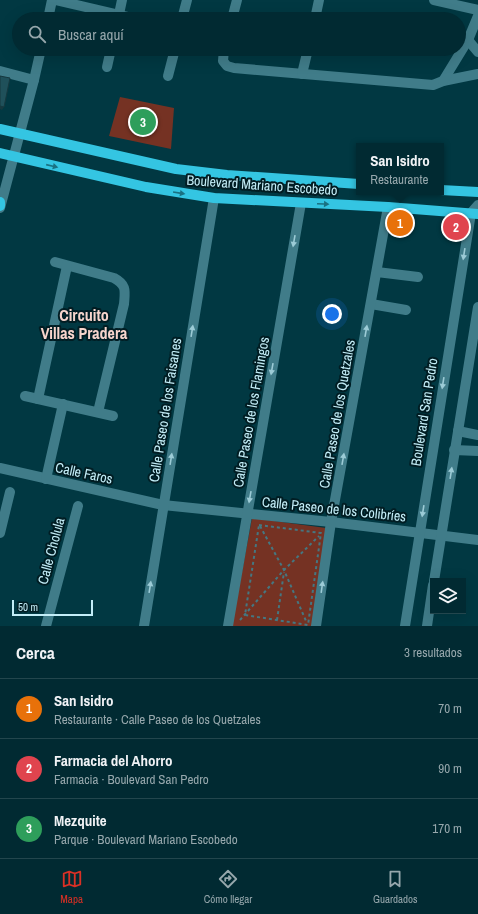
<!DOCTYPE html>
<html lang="es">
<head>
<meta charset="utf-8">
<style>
  body { margin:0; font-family:"Archivo Narrow",sans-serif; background:#0f363e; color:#f1f3f6 }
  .controls { position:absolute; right:12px; bottom:12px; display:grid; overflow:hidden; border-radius:0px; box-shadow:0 4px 16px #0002 }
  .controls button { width:36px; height:36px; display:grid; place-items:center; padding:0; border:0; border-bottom:1px solid #23464d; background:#012a32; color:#f1f3f6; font:20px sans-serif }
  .scale { position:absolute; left:12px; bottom:10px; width:81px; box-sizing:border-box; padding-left:4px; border:2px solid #c3edf7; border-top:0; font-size:11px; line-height:14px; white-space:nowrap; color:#c3edf7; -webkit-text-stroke:3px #011d23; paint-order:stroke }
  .you { position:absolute; left:332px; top:314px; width:14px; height:14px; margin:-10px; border:3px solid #fff; border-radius:50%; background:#1a73e8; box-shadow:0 0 0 6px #1a73e833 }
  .badge { display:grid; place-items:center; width:26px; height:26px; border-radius:50%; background:#d93025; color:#fff; font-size:13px; font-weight:700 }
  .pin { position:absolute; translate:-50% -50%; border:2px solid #fff; box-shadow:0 1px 4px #0006 }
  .popup { position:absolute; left:356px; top:143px; width:88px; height:52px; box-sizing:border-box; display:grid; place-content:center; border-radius:0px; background:#012a32; filter:drop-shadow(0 1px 3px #0005); font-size:13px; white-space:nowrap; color:#96a7ac }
  .popup b { font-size:15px; color:#f1f3f6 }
  .popup::after { content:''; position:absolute; left:50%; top:100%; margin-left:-8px; border:8px solid transparent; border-top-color:#012a32 }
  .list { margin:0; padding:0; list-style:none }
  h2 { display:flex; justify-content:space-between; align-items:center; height:52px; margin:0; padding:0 16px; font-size:17px }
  h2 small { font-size:13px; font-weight:400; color:#96a7ac }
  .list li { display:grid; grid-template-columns:26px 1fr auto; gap:12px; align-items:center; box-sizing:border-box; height:60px; padding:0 16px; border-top:1px solid #23464d }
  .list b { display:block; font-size:15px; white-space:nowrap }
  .list p { margin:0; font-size:13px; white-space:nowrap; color:#96a7ac }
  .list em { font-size:13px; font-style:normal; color:#96a7ac }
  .icon { flex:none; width:22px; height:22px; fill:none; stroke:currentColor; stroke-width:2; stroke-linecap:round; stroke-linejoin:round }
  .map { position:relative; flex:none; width:478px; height:626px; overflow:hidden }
  .search { position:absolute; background:#012a32; box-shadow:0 4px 16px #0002; left:12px; right:12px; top:12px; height:44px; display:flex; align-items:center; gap:10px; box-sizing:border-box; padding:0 14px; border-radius:22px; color:#96a7ac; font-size:15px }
  .sheet { height:232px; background:#012a32 }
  nav { display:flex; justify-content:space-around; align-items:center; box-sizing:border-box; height:56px; border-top:1px solid #23464d; background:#012a32; font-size:11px; color:#96a7ac }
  nav a { display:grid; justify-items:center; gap:2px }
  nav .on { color:#d93025 }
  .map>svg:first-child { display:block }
  .green { fill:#753223 }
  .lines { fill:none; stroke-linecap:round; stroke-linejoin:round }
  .path { stroke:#457781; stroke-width:2; stroke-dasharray:3 3; stroke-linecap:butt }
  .minor { stroke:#407c89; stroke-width:10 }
  .major { stroke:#34c5e2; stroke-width:10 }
  .shaded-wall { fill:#16383f }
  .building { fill:#1f505a; stroke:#16383f }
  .oneway { fill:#1a7182 }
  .oneway2 { fill:#9ccbd6 }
  .labels { text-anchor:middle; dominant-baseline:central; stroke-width:4; stroke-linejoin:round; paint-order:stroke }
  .street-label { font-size:14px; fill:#c3edf7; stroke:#011d23 }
  .quarter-label { font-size:16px; font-weight:bold; fill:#f7d5cc; stroke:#011d23 }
</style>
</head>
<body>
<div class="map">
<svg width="478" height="626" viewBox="0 0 478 626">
  <rect width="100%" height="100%" fill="#013842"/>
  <g class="green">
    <polygon points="120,97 174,108 171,149 109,136"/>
    <polygon points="252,518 326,528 314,626 232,626"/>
  </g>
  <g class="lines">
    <g class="path">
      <polygon points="259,525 321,533 308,625 245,615"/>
      <polyline points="260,526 284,570 306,621"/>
      <polyline points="240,620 284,570 319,536"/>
      <polyline points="277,620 284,572"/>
    </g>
    <g class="minor">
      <polyline points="55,0 137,19"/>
      <polyline points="434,0 478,10"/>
      <polyline points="48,19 52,0"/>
      <polyline points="118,19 122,0"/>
      <polyline points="182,19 187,0"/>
      <polyline points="232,19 237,0"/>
      <polyline points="315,19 319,0"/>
      <polyline points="468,40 478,52"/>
      <polyline points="224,49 223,61 227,66 234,68 433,85 443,81 478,74"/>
      <polyline points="107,67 111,49"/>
      <polyline points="0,71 34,80"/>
      <polyline points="302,74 308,49"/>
      <polyline points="168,76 175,49"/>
      <polyline points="443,81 468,40 478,16"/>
      <polyline points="0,208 34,80 41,49"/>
      <path d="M55 262 114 278C127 285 125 291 124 304L98 412"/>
      <polyline points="377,272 418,277"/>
      <polyline points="371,304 406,310"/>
      <polyline points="25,396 113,416"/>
      <polyline points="38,399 67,266"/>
      <polyline points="458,431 478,435"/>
      <polyline points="454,450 478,451"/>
      <polyline points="0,468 163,505 331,522 478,540"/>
      <polyline points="46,479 63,404"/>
      <polyline points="0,533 10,492"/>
      <polyline points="434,581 478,307"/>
      <polyline points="46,626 78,506"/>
      <polyline points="144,626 214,198"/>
      <polyline points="228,626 301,203"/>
      <polyline points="316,626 331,522 388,207"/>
      <polyline points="405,626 471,213 478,205"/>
      <polyline points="427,626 433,585"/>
    </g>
    <g class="major">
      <polyline points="0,129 176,169 227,175 359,184"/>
      <polyline points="0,153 146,187 214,198 388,207 478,214"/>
      <polyline points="441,190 478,192"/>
      <polyline points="0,202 0,206"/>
    </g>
  </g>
  <polygon class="shaded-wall" points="0,106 4,107 2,110 0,109"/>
  <polygon class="building" points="0,76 10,78 4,107 0,106"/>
  <defs><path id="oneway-solid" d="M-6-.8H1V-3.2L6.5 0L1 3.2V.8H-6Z"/></defs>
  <g class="oneway">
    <use href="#oneway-solid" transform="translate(52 166) rotate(13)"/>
    <use href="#oneway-solid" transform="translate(179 193) rotate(9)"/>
    <use href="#oneway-solid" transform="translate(323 204) rotate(3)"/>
  </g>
  <g class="oneway2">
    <use href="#oneway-solid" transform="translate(294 241) rotate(100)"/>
    <use href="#oneway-solid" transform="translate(464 254) rotate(99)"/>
    <use href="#oneway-solid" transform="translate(192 331) rotate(-81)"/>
    <use href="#oneway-solid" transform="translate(366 331) rotate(-80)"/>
    <use href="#oneway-solid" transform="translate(272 369) rotate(100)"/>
    <use href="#oneway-solid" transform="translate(443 383) rotate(99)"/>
    <use href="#oneway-solid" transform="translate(171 459) rotate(-81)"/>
    <use href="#oneway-solid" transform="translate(343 459) rotate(-80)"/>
    <use href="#oneway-solid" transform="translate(451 473) rotate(-81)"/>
    <use href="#oneway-solid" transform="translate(250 497) rotate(100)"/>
    <use href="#oneway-solid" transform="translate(423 511) rotate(99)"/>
    <use href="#oneway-solid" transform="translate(150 587) rotate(-81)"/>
    <use href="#oneway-solid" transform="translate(322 587) rotate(-82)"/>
  </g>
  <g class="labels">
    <g class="street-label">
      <text transform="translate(262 185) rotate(4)">Boulevard Mariano Escobedo</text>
      <text transform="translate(165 410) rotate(-81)">Calle Paseo de los Faisanes</text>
      <text transform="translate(251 412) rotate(-80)">Calle Paseo de los Flamingos</text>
      <text transform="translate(424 412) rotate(-81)">Boulevard San Pedro</text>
      <text transform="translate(337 414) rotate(-80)">Calle Paseo de los Quetzales</text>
      <text transform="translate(84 473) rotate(12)">Calle Faros</text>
      <text transform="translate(334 509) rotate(6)">Calle Paseo de los Colibríes</text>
      <text transform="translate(51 551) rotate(-75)">Calle Cholula</text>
    </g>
    <g class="quarter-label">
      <text x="84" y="315">Circuito<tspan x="84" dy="18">Villas Pradera</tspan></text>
    </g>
  </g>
</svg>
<div class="controls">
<button><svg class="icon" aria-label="layers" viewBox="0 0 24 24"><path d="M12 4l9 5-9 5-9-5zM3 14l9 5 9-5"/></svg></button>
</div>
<div class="scale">50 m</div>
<div class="you"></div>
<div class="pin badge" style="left:400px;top:223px;background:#e8710a">1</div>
<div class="popup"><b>San Isidro</b>Restaurante</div>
<div class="pin badge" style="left:456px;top:227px;background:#e0444e">2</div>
<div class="pin badge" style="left:143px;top:122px;background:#2e9e5b">3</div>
<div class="search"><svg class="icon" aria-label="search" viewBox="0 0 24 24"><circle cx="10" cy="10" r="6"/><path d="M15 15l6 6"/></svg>Buscar aquí</div>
</div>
<section class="sheet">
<h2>Cerca<small>3 resultados</small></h2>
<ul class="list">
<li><span class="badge" style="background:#e8710a">1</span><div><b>San Isidro</b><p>Restaurante · Calle Paseo de los Quetzales</p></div><em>70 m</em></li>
<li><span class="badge" style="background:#e0444e">2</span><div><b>Farmacia del Ahorro</b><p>Farmacia · Boulevard San Pedro</p></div><em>90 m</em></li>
<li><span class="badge" style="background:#2e9e5b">3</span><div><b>Mezquite</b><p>Parque · Boulevard Mariano Escobedo</p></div><em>170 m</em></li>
</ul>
</section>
<nav>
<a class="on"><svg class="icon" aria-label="map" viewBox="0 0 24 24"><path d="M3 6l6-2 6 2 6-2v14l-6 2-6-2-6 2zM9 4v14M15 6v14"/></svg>Mapa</a>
<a><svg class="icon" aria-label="directions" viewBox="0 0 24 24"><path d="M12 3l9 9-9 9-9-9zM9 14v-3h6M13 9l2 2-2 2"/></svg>Cómo llegar</a>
<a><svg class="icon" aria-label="saved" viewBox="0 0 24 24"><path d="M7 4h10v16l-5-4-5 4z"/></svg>Guardados</a>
</nav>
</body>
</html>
